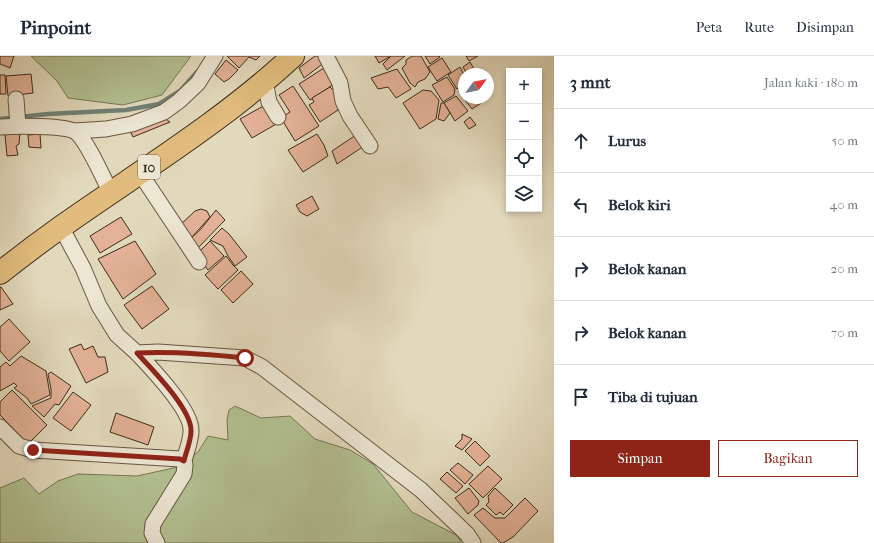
<!DOCTYPE html>
<html lang="id">
<head>
<meta charset="utf-8">
<style>
  body { margin:0; font-family:"IM FELL French Canon",serif; background:#f2f2f3; color:#1f2937 }
  .controls { position:absolute; right:12px; top:12px; display:grid; overflow:hidden; border-radius:0px; box-shadow:0 2px 6px #0003 }
  .controls button { width:36px; height:36px; display:grid; place-items:center; padding:0; border:0; border-bottom:1px solid #e0e1e3; background:#fff; color:#1f2937; font:20px sans-serif }
  .compass { position:absolute; left:458px; top:12px; width:36px; height:36px; border-radius:50%; background:#fff; box-shadow:0 2px 6px #0003; rotate:57deg }
  .stop { position:absolute; width:12px; height:12px; margin:-9px; border:3px solid #8f2418; border-radius:50%; background:#fff }
  .stop.end { background:#8f2418; border-color:#fff; box-shadow:0 1px 4px #0008 }
  .list { margin:0; padding:0; list-style:none }
  h2 { display:flex; justify-content:space-between; align-items:center; height:52px; margin:0; padding:0 16px; font-size:17px }
  h2 small { font-size:13px; font-weight:400; color:#747a83 }
  .list li { display:grid; grid-template-columns:26px 1fr auto; gap:12px; align-items:center; box-sizing:border-box; height:64px; padding:0 16px; border-top:1px solid #e0e1e3 }
  .list b { display:block; font-size:15px; white-space:nowrap }
  .list em { font-size:13px; font-style:normal; color:#747a83 }
  .actions { display:flex; gap:8px; padding:12px 16px }
  .actions a { flex:1; padding:9px 0; border:1px solid #8f2418; border-radius:0px; text-align:center; font-size:14px; color:#8f2418 }
  .actions .main { background:#8f2418; color:#fff }
  .icon { flex:none; width:22px; height:22px; fill:none; stroke:currentColor; stroke-width:2; stroke-linecap:round; stroke-linejoin:round }
  .map { position:relative; flex:none; width:554px; height:487px; overflow:hidden }
  header { display:flex; align-items:center; gap:24px; box-sizing:border-box; height:56px; padding:0 20px; background:#fff; border-bottom:1px solid #e0e1e3 }
  header strong { font-size:19px }
  nav { display:flex; gap:22px; margin-inline-start:auto; font-size:14px }
  main { display:flex }
  aside { flex:1; background:#fff }
  .map>svg:first-child { display:block }
  .green { fill:#b2bf91; stroke:#777656 }
  .lines { fill:none; stroke-linecap:round; stroke-linejoin:round }
  .stream { stroke:#718176; stroke-width:4.5 }
  .building { fill:#e3b197; stroke:#3c2c1a }
  .minor-casing { stroke:#665742; stroke-width:17 }
  .highway-casing { stroke:#3c2c1a; stroke-width:24 }
  .minor { stroke:#ece6d3; stroke-width:15 }
  .highway { stroke:#e1bc7e; stroke-width:22 }
  .route { stroke:#8f2418; stroke-width:5 }
  .labels { text-anchor:middle; dominant-baseline:central; stroke-width:3; stroke-linejoin:round; paint-order:stroke }
  .shield { fill:#ece6d3; stroke:#716452; stroke-width:1 }
  .shield-label { font-size:14px; font-weight:bold; fill:#3c2c1a }
</style>
</head>
<body>
<header>
<strong>Pinpoint</strong>
<nav><a>Peta</a><a>Rute</a><a>Disimpan</a></nav>
</header>
<main>
<div class="map">
<svg width="554" height="487" viewBox="0 0 554 487">
  <rect width="100%" height="100%" fill="#e2d9bc"/>
  <filter id="stains"><feTurbulence type="fractalNoise" baseFrequency=".005" numOctaves="4"/><feColorMatrix values="0 0 0 0 .2 0 0 0 0 .09 0 0 0 0 .02 0 0 0 .5 -.17"/></filter>
  <radialGradient id="worn" r=".72"><stop offset=".6" stop-color="#630" stop-opacity="0"/><stop offset="1" stop-color="#630" stop-opacity=".3"/></radialGradient>
  <g class="green">
    <polygon points="31,0 191,0 162,39 123,49 68,42 57,25"/>
    <polygon points="235,350 261,362 290,360 315,383 350,394 373,408 412,456 458,480 461,487 0,487 0,432 24,422 39,438 58,425 78,418 137,420 178,411 198,396 208,380 228,384 227,364 229,354"/>
  </g>
  <g class="lines">
    <polyline class="stream" points="0,63 48,58 126,54 159,48 180,35 197,16"/>
  </g>
  <g class="building">
    <polygon points="0,0 14,0 10,12 0,8"/>
    <polygon points="227,0 260,0 256,4 249,1 239,12"/>
    <polygon points="315,0 321,0 325,6 304,22 299,12"/>
    <polygon points="375,0 391,0 379,7"/>
    <polygon points="391,0 405,0 387,14 383,8"/>
    <polygon points="412,0 421,0 430,16 425,23 418,26 415,31 410,27 402,12 406,8 406,4"/>
    <polygon points="425,0 439,0 440,1 430,8"/>
    <polygon points="466,0 478,0 469,5"/>
    <polygon points="442,2 451,16 437,25 428,11"/>
    <polygon points="226,4 238,14 229,23 224,26 215,18"/>
    <polygon points="470,6 477,18 467,18 463,11"/>
    <polygon points="327,10 337,26 310,44 299,28"/>
    <polygon points="460,11 464,19 464,28 457,33 448,19"/>
    <polygon points="397,13 411,33 396,42 388,31 378,33 371,22"/>
    <polygon points="31,18 33,37 8,40 6,20"/>
    <polygon points="0,19 5,19 6,38 0,38"/>
    <polygon points="447,21 455,33 454,39 443,46 432,29"/>
    <polygon points="293,30 319,70 295,85 281,62 290,56 279,39"/>
    <polygon points="330,31 337,38 338,54 320,66 309,49 314,46 312,42"/>
    <polygon points="423,34 431,35 439,44 436,63 420,73 403,47"/>
    <polygon points="464,38 464,42 487,43 472,53 462,40"/>
    <polygon points="456,40 468,55 455,65 444,47"/>
    <polygon points="441,47 444,47 450,57 444,65 438,63"/>
    <polygon points="267,48 278,67 252,82 240,63"/>
    <polygon points="163,61 170,66 133,81 130,75"/>
    <polygon points="470,61 476,69 469,73 464,66"/>
    <polygon points="20,76 19,88 16,90 18,99 7,100 5,79"/>
    <polygon points="40,78 41,92 29,91 28,79"/>
    <polygon points="317,78 324,89 328,100 303,116 288,94"/>
    <polygon points="356,79 364,90 337,108 332,95"/>
    <polygon points="312,140 319,153 307,160 300,156 296,149"/>
    <polygon points="201,153 207,155 210,161 191,182 179,170 195,155"/>
    <polygon points="216,154 225,164 196,194 187,186 201,173"/>
    <polygon points="121,161 132,178 100,197 90,180"/>
    <polygon points="222,172 229,178 247,201 235,210 228,200 223,190 210,184"/>
    <polygon points="135,185 156,218 123,243 98,203"/>
    <polygon points="210,185 224,200 208,214 196,199"/>
    <polygon points="226,200 233,209 238,214 218,233 205,219"/>
    <polygon points="241,215 253,228 233,247 221,234"/>
    <polygon points="152,230 169,253 142,273 124,249"/>
    <polygon points="0,231 1,231 13,248 0,254"/>
    <polygon points="9,263 30,286 9,305 0,295 0,271"/>
    <polygon points="81,288 84,294 93,290 98,301 105,301 108,316 86,327 69,293"/>
    <polygon points="21,300 46,315 50,339 31,348 27,342 14,332 17,330 14,327 0,335 0,311 6,306 10,310"/>
    <polygon points="51,316 71,330 59,349 55,348 44,361 32,350 51,342 51,333 48,318"/>
    <polygon points="12,334 47,369 28,388 0,359 0,346"/>
    <polygon points="73,336 91,349 71,375 53,362"/>
    <polygon points="116,357 154,371 148,389 110,376"/>
    <polygon points="462,378 472,383 462,394 455,390 462,383"/>
    <polygon points="475,385 490,400 480,410 465,395"/>
    <polygon points="458,407 473,419 465,428 450,414"/>
    <polygon points="488,410 502,423 483,442 469,428"/>
    <polygon points="447,416 463,430 456,437 440,423"/>
    <polygon points="469,432 479,445 478,449 468,458 455,442"/>
    <polygon points="495,432 513,449 503,459 500,456 496,459 486,449 489,446 488,440"/>
    <polygon points="525,442 538,455 513,481 503,487 501,487 474,459 483,452 495,462 505,462"/>
  </g>
  <g class="lines">
    <g class="minor-casing">
      <g id="minor">
        <polyline points="326,0 340,27 343,45 350,60 370,90"/>
        <polyline points="265,25 269,46 278,61"/>
        <polyline points="16,43 18,70"/>
        <path d="M0 71C14 70 66 69 76 76 88 86 103 122 111 137"/>
        <polyline points="74,75 106,73 132,68 164,56 179,45 198,27 215,0"/>
        <polyline points="140,117 199,206"/>
        <polyline points="61,171 83,212 99,250 117,279 137,297 158,296 245,302 262,311 421,434 467,478 473,487"/>
        <path d="M137 297C152 313 192 354 191 375 191 385 186 396 184 405L185 409 184 418 153 468 152 477 157 487"/>
        <polyline points="0,371 19,390 33,394 180,403 184,405"/>
      </g>
    </g>
    <g class="highway-casing">
      <path id="highway" d="M0 217C20 201 40 186 61 171 139 116 222 66 293 0"/>
    </g>
    <use href="#minor" class="minor"/>
    <use href="#highway" class="highway"/>
  </g>
  <g class="lines">
    <path class="route" d="M33 394 180 403 184 405C186 396 191 385 191 375 192 354 152 313 137 297 173 295 209 298 245 302"/>
  </g>
  <g class="labels">
    <rect class="shield" x="138" y="99" width="22" height="24" rx="3"/>
    <g class="shield-label">
      <text x="149" y="111">10</text>
    </g>
  </g>
  <rect width="100%" height="100%" filter="url(#stains)"/>
  <rect width="100%" height="100%" fill="url(#worn)"/>
</svg>
<div class="controls">
<button>+</button>
<button>−</button>
<button><svg class="icon" aria-label="locate" viewBox="0 0 24 24"><circle cx="12" cy="12" r="6"/><path d="M12 2v4M12 18v4M2 12h4M18 12h4"/></svg></button>
<button><svg class="icon" aria-label="layers" viewBox="0 0 24 24"><path d="M12 4l9 5-9 5-9-5zM3 14l9 5 9-5"/></svg></button>
</div>
<svg class="compass" viewBox="-18 -18 36 36"><path d="M0-13l5 13h-10z" fill="#e53935"/><path d="M0 13l5-13h-10z" fill="#747a83"/></svg>
<div class="stop" style="left:245px;top:302px"></div>
<div class="stop end" style="left:33px;top:394px"></div>
</div>
<aside>
<h2>3 mnt<small>Jalan kaki · 180 m</small></h2>
<ul class="list">
<li><svg class="icon" aria-label="ahead" viewBox="0 0 24 24"><path d="M12 20V5M6 11l6-6 6 6"/></svg><div><b>Lurus</b></div><em>50 m</em></li>
<li><svg class="icon" aria-label="left" viewBox="0 0 24 24"><path d="M17 20v-9H6M10 6l-5 5 5 5"/></svg><div><b>Belok kiri</b></div><em>40 m</em></li>
<li><svg class="icon" aria-label="right" viewBox="0 0 24 24"><path d="M7 20v-9h11M14 6l5 5-5 5"/></svg><div><b>Belok kanan</b></div><em>20 m</em></li>
<li><svg class="icon" aria-label="right" viewBox="0 0 24 24"><path d="M7 20v-9h11M14 6l5 5-5 5"/></svg><div><b>Belok kanan</b></div><em>70 m</em></li>
<li><svg class="icon" aria-label="arrive" viewBox="0 0 24 24"><path d="M6 21V4h12l-3 4 3 4H6"/></svg><div><b>Tiba di tujuan</b></div></li>
</ul>
<div class="actions"><a class="main">Simpan</a><a>Bagikan</a></div>
</aside>
</main>
</body>
</html>
